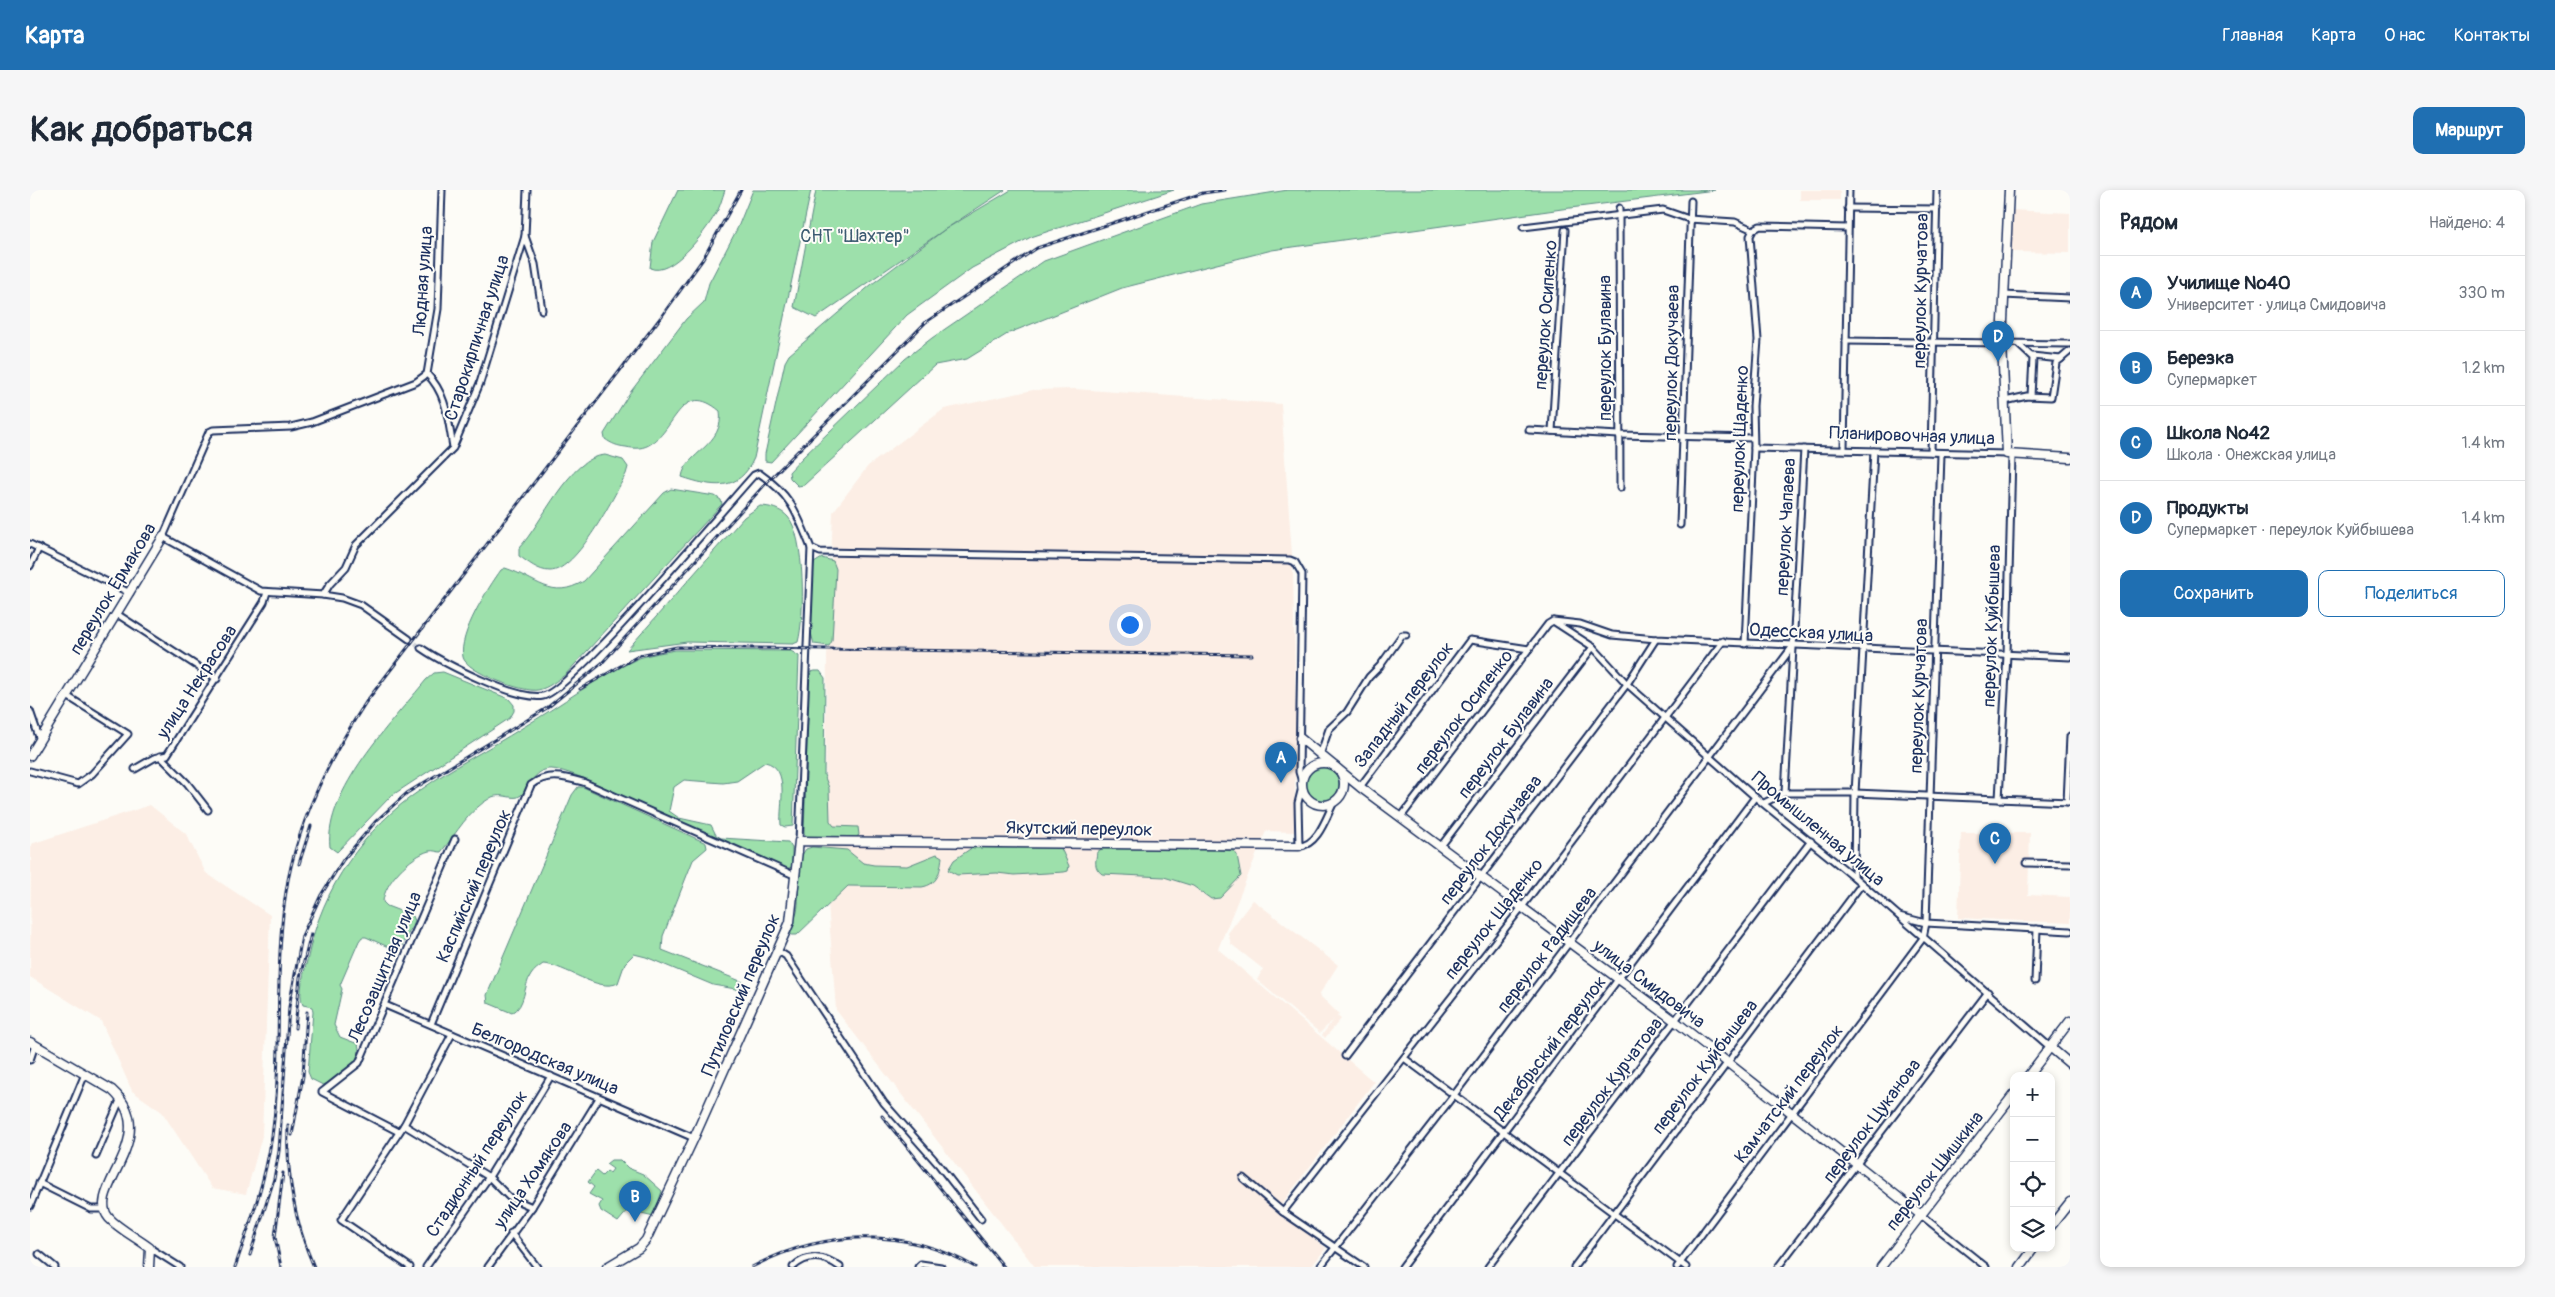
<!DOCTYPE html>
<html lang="ru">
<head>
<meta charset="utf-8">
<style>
  body { margin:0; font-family:Pangolin,sans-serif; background:#f6f6f7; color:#1f2937 }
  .controls { position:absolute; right:15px; bottom:15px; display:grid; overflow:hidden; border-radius:10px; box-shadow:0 2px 8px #0003 }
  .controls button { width:45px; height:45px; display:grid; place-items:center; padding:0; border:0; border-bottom:1px solid #e0e1e3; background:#fff; color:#1f2937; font:25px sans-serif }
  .you { position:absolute; left:1099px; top:434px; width:18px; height:18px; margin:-12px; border:4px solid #fff; border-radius:50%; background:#1a73e8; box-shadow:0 0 0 8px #1a73e833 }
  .badge { display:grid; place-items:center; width:32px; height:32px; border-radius:50%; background:#1f6fb2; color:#fff; font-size:16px; font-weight:700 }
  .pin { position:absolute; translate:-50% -41px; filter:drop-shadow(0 1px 2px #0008) }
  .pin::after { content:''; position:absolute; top:26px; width:18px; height:15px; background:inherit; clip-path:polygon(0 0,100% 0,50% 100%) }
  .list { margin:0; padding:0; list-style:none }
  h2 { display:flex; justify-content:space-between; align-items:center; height:65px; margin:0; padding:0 20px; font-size:21px }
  h2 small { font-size:16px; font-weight:400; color:#747a83 }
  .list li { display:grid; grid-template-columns:32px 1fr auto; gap:15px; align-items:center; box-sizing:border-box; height:75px; padding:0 20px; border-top:1px solid #e0e1e3 }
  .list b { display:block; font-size:19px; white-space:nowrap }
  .list p { margin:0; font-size:16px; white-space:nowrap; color:#747a83 }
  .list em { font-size:16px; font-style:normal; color:#747a83 }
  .actions { display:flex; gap:10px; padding:15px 20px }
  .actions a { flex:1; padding:11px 0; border:1px solid #1f6fb2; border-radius:10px; text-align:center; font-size:18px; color:#1f6fb2 }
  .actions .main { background:#1f6fb2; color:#fff }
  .icon { flex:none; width:28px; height:28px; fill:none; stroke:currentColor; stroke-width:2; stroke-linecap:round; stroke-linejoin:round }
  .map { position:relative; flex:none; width:2040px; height:1077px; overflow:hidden; border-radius:10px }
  header { display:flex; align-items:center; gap:30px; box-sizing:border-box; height:70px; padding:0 25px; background:#1f6fb2; color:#fff }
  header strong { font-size:24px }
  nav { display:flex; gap:28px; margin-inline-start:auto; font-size:18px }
  .intro { display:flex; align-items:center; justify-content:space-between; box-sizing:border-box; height:120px; padding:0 30px }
  h1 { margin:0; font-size:35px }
  .button { padding:12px 22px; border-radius:10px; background:#1f6fb2; color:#fff; font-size:18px; font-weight:700 }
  main { display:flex; gap:30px; padding:0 30px }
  aside { flex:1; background:#fff; border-radius:10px; box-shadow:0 2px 8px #0003 }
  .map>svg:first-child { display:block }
  .built { fill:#fceee5 }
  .green { fill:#9de0ab; stroke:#5c8884 }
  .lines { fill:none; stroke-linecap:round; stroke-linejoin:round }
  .street-tunnel { stroke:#d0d3d8; stroke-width:5; stroke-dasharray:5 2.5; stroke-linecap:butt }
  .street-casing { stroke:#1b2f5e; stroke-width:9 }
  .secondary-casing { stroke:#1b2f5e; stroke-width:11 }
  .street { stroke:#fdfcf7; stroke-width:5 }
  .secondary { stroke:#fdfcf7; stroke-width:8 }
  .rail-casing { stroke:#1b2f5e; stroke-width:3 }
  .rail { stroke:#fdfcf7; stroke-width:1; stroke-dasharray:4; stroke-linecap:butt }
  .labels { text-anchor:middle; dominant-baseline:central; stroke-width:4; stroke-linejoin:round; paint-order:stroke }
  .park-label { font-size:18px; fill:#3c5b71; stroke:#fdfcf7 }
  .street-label { font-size:18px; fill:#1b2f5e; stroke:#fdfcf7 }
</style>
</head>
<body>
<header>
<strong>Карта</strong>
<nav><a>Главная</a><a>Карта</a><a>О нас</a><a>Контакты</a></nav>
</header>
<div class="intro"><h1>Как добраться</h1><a class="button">Маршрут</a></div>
<main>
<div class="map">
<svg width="2040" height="1077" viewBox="0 0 2040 1077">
  <rect width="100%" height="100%" fill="#fdfcf7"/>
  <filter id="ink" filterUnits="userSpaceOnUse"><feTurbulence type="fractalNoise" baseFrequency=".02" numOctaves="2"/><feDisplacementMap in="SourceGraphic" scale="10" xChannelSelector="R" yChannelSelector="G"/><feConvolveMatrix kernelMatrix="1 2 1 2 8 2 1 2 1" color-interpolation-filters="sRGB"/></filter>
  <g filter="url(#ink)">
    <g class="built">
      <rect x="1770" y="0" width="40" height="10"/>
      <polygon points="1982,20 2040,23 2040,63 1981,62"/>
      <polygon points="1045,199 1251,214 1263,378 1266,545 1264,642 1236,641 1188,759 1344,892 1247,1020 1296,1058 1281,1077 1005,1077 806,820 794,660 797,467 803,322 838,276 914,219 1003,200"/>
      <polygon points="120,615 156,644 176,683 240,725 232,946 216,1004 182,998 132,922 102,901 71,831 0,787 1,654"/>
      <polygon points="1931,643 2000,643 1998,705 2040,707 2040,733 1928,728"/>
      <polygon points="1223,710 1308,775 1289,805 1309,824 1307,826 1311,829 1295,848 1292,845 1304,829 1290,843 1227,790 1233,779 1201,754 1198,743"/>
    </g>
    <g class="green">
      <path d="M648 0H695C692 8 690 18 685 25 675 42 641 88 620 78L623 52Z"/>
      <path d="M723 0H781L724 268C709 303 682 297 652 287 655 263 695 255 690 221 652 189 645 239 622 253 614 259 605 259 596 257 587 256 582 254 575 249L574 244 599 204 656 129 674 112 679 93 708 37Z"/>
      <polygon points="786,0 975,0 914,40 981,0 1144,0 1001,47 942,78 877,125 741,272 735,271 735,264 755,172 759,165 842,94 914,40 786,128 764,117"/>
      <polygon points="1258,0 1685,0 1532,19 1242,60 1092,98 979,143 937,169 905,175 774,295 768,296 760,288 759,282 773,267 875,169 902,148 1014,71 1171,14"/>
      <path d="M575 265 593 270 598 277 596 284C584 306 547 381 520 381 508 381 498 372 489 366V358C512 334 539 267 575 265Z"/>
      <path d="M641 299 685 306 691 310 692 314 535 485C526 491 518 498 508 500 494 503 436 482 433 467 428 445 458 398 471 380L475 378C507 388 521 411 554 391L634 303Z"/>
      <path d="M730 316C739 316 751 319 758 327 775 346 775 427 768 452L763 454 657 452 597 460 714 327Z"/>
      <polygon points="792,368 803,371 806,379 802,451 799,456 784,454 781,443 783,380 784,373"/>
      <path d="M646 460 761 461 769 466 763 636 755 637 751 635C749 614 761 578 735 572L707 591 693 593 654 590 644 597 639 621 649 628 681 635 686 645 691 648 758 652 762 658V677L756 679C705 656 654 634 603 611 586 603 535 577 518 579 502 581 497 604 488 607 480 609 472 603 462 607 438 620 427 643 411 662 407 662 404 660 399 661 381 666 354 692 353 712L357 716 383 726 385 731 370 759 365 760 336 747H332L329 751 310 795 312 799 304 835 310 847 328 854C334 871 309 884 298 893L293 895 281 889 278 882 283 822 282 817 273 815C267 804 275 779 278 767 292 698 334 638 392 599 424 576 459 559 492 538 531 515 568 486 609 468 621 464 634 462 646 460Z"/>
      <polygon points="785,481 790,481 795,488 794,585 799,598 800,631 804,636 828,637 829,645 825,648 779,648 774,644 779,489 781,482"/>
      <path d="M413 482 479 509 484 515V521L480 528 361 606 307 662 300 657C294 601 362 532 396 490L404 483Z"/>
      <circle cx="1292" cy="594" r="17"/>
      <path d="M548 597H553L676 653 677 658 663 670 633 746 632 760 718 794 720 798 717 801 683 795 616 767 604 764 595 773 588 793C568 803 536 775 513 774 509 777 504 780 501 785 493 796 496 816 482 823L458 813 457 805 542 605Z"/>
      <polygon points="1030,656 1039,676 1038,681 1034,682 984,685 967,683 927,685 918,680 924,670 943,657"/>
      <path d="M782 657 817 660 833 673 844 675 877 676 907 664 912 667C910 681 909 694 892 697L818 696 767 745H761C759 737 765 730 767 722 771 703 763 675 776 659Z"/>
      <path d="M1073 658H1169L1204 661 1207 665 1211 686 1190 708 1181 709 1163 696 1134 687 1072 684C1063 677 1066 671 1067 662Z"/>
      <polygon points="581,970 590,970 598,978 613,984 632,1001 624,1026 598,1020 588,1032 571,1021 569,1016 572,1011 559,1004 564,997 558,992 566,981 572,986 577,981 580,983 583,979 576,974"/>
    </g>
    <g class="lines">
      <polyline class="street-tunnel" points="379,449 391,458"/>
      <g class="street-casing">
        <g id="street">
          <polyline points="1589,18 1590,298"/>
          <polyline points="1818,18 1907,19"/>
          <polyline points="1493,37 1633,20 1659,29 1705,32 1723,40"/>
          <polyline points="495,46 505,74 512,120"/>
          <polyline points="1974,105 2040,108"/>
          <polyline points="1816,151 2040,154"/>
          <polyline points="1988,154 2003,168 2001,206"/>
          <polyline points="2002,166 2031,169"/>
          <polyline points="397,184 408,119 412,0"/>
          <path d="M397 184C417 204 418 230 423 257"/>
          <polyline points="1975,211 1997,206 2021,207 2026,173 2040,161"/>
          <polyline points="1499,240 1589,245 1723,248"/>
          <polyline points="1522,241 1535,40"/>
          <polyline points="1724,258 1977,264"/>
          <polyline points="1814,259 1819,0"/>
          <polyline points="1901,262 1907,0"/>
          <polyline points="1650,335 1661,11"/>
          <polyline points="0,354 100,403"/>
          <polyline points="0,376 9,358"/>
          <polyline points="293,405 300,394 316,377 326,355 423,258 450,193 495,46 497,0"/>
          <polyline points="87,424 187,489"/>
          <polyline points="1523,431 1550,434 1582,445 1626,449 2040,467"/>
          <polyline points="379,449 331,415 312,408 293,405 231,401 133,347 179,242 183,240 261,237 282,232 386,192 397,184"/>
          <polyline points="1715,454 1724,258 1723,216 1728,150 1720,46 1723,40 1730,36 1817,38"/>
          <path d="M391 458C413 473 487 511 513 506 541 501 694 318 724 285L729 283C761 305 767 323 781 358L790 362 1260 370 1265 372 1272 384 1269 582 1272 592"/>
          <polyline points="0,521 10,550"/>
          <polyline points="1290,565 1299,539 1317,522 1339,487 1350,476 1372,445 1376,445"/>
          <polyline points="130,566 157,593 178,620"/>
          <polyline points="105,579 124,568 137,565 234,412 237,402"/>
          <polyline points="0,581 48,594 62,584 98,544 37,506"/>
          <path d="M1272 597 1268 613 1269 656C1288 656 1297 625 1304 612"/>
          <polyline points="1330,597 1440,450 1499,459"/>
          <polyline points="1755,603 1774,259"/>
          <polyline points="1969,609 1977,465 1982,265"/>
          <polyline points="2037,612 2040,546"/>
          <polyline points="1734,613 1754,603 1825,603 2040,612"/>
          <polyline points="1371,627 1518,434 1523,431 1563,457 1597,494 1725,607 1824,687 2020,857"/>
          <polyline points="769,651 781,358"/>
          <polyline points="1411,656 1563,457"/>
          <polyline points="1996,673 2040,674"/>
          <polyline points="1824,687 1825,603 1844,261"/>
          <polyline points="1869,726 1896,733 2040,741"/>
          <polyline points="748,761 756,766 854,913 908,974 951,1029"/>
          <polyline points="2005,791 2007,739"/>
          <polyline points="355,815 664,948"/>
          <path d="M401 834 501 595C517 582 534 587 553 592L766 686"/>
          <polyline points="1315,866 1597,494 1626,449"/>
          <polyline points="1374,868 1656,1077"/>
          <polyline points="0,870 5,855"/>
          <polyline points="374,935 459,987 479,1007 502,1017"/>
          <polyline points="369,942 292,902 329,873 425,649"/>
          <polyline points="66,966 91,908"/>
          <polyline points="1213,988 1253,1022 1334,1077"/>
          <polyline points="9,993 61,1019 74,1019"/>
          <polyline points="0,1016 55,884"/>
          <polyline points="1253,1022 1492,717 1693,451"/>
          <polyline points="1891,1025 1956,1077"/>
          <polyline points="481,1043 507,1077"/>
          <polyline points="120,1058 150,1077"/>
          <polyline points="9,1064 25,1077"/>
          <polyline points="380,1077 311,1030 374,935 422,844"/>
          <polyline points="396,1077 459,987 521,886"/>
          <polyline points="458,1077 502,1017 569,908"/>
          <path d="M763 1077C778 1063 795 1066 810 1077"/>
          <polyline points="888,1077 891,1074 911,1077"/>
          <polyline points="1290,1077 1424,905 1763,456"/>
          <polyline points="1372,1077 1725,607"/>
          <polyline points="1458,1077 1781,651"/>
          <polyline points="1544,1077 1831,695"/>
          <polyline points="1647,1077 1893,748 1896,733 1911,264"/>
          <polyline points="1748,1077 1958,802"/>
        </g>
      </g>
      <g class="secondary-casing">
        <g id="secondary">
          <polyline points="1979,0 1972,153 1977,264 2040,268"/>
          <polyline points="1270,548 1330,597 1645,831 1891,1025"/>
          <polyline points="0,566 133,347"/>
          <circle cx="1293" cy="594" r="21"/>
          <path d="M0 852 82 900C134 947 54 1000 79 1028 89 1039 107 1048 120 1058L119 1077"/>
          <polyline points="2020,857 2040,874"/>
          <polyline points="1998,886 2040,831"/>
          <polyline points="2021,1036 2040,1012"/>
          <polyline points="577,1077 609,1058 616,1050 664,948 760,732 769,651 1269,656"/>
          <polyline points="1851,1077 1984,904"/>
          <polyline points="1990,1077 2004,1058"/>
        </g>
      </g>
      <use href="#street" class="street"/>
      <use href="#secondary" class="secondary"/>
      <g class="rail-casing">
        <g id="rail">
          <polyline points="550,499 610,465 647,457 1222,465"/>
          <polyline points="269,674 281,636"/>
          <polyline points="265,838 270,787 281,744"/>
          <polyline points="852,926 974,1077"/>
          <path d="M258 935C256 985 264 1031 284 1077"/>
          <polyline points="262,945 273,886 277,822"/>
          <polyline points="220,1065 244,989 249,961 259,817 272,746 291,705 313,670 346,631 377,603 517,518 572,473 739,290 896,132 1007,58 1173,3 1195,0"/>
          <path d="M205 1077C220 1034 235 992 242 946 254 862 242 775 258 690 271 625 300 567 336 512L631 127 673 69 711 0"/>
          <polyline points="251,1077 245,1047 253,983"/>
          <path d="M722 1077C792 1040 874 1036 945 1077"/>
        </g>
      </g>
      <use href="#rail" class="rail"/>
    </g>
  </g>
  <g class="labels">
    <g class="park-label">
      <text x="825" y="46">СНТ "Шахтер"</text>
    </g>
    <g class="street-label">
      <text transform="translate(393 91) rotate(-86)">Людная улица</text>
      <text transform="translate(1891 101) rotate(-89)">переулок Курчатова</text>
      <text transform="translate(1516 125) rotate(-86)">переулок Осипенко</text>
      <text transform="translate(447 148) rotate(-72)">Старокирпичная улица</text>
      <text transform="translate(1575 158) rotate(-90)">переулок Булавина</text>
      <text transform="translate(1642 173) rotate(-89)">переулок Докучаева</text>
      <text transform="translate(1882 246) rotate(2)">Планировочная улица</text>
      <text transform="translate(1710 249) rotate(-88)">переулок Щаденко</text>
      <text transform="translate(1756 337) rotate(-87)">переулок Чапаева</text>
      <text transform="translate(83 399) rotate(-59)">переулок Ермакова</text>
      <text transform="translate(1962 436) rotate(-88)">переулок Куйбышева</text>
      <text transform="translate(1781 443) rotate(3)">Одесская улица</text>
      <text transform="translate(167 492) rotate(-57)">улица Некрасова</text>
      <text transform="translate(1889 506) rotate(-88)">переулок Курчатова</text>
      <text transform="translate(1374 515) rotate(-53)">Западный переулок</text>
      <text transform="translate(1434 522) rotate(-53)">переулок Осипенко</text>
      <text transform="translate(1476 548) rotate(-53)">переулок Булавина</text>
      <text transform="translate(1049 639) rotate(1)">Якутский переулок</text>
      <text transform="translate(1788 639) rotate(40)">Промышленная улица</text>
      <text transform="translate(1461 650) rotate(-53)">переулок Докучаева</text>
      <text transform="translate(444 696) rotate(-67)">Каспийский переулок</text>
      <text transform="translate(1464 729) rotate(-52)">переулок Щаденко</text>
      <text transform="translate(1517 760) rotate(-53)">переулок Радищева</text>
      <text transform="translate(355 777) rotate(-67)">Лесозащитная улица</text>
      <text transform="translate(1619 794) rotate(37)">улица Смидовича</text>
      <text transform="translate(711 805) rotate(-67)">Путиловский переулок</text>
      <text transform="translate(1520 858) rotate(-53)">Декабрьский переулок</text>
      <text transform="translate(515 869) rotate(23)">Белгородская улица</text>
      <text transform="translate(1675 877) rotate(-53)">переулок Куйбышева</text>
      <text transform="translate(1582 892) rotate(-53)">переулок Курчатова</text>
      <text transform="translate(1759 904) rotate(-53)">Камчатский переулок</text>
      <text transform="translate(1842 931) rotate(-53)">переулок Цуканова</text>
      <text transform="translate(447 974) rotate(-57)">Стадионный переулок</text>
      <text transform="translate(1905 981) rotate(-52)">переулок Шишкина</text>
      <text transform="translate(503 985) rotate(-56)">улица Хомякова</text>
    </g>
  </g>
</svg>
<div class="controls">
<button>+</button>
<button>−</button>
<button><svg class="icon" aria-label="locate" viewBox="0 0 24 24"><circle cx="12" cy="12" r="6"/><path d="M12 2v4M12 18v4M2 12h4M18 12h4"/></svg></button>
<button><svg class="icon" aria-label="layers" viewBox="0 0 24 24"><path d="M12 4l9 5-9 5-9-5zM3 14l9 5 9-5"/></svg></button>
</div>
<div class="you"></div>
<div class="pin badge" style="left:1251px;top:593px">A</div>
<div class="pin badge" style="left:605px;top:1032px">B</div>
<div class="pin badge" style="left:1965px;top:674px">C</div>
<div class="pin badge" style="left:1968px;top:172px">D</div>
</div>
<aside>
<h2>Рядом<small>Найдено: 4</small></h2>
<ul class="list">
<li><span class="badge">A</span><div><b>Училище №40</b><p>Университет · улица Смидовича</p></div><em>330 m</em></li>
<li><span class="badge">B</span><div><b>Березка</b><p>Супермаркет</p></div><em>1.2 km</em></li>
<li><span class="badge">C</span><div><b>Школа №42</b><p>Школа · Онежская улица</p></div><em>1.4 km</em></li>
<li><span class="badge">D</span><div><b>Продукты</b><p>Супермаркет · переулок Куйбышева</p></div><em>1.4 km</em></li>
</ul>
<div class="actions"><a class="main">Сохранить</a><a>Поделиться</a></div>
</aside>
</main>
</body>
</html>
